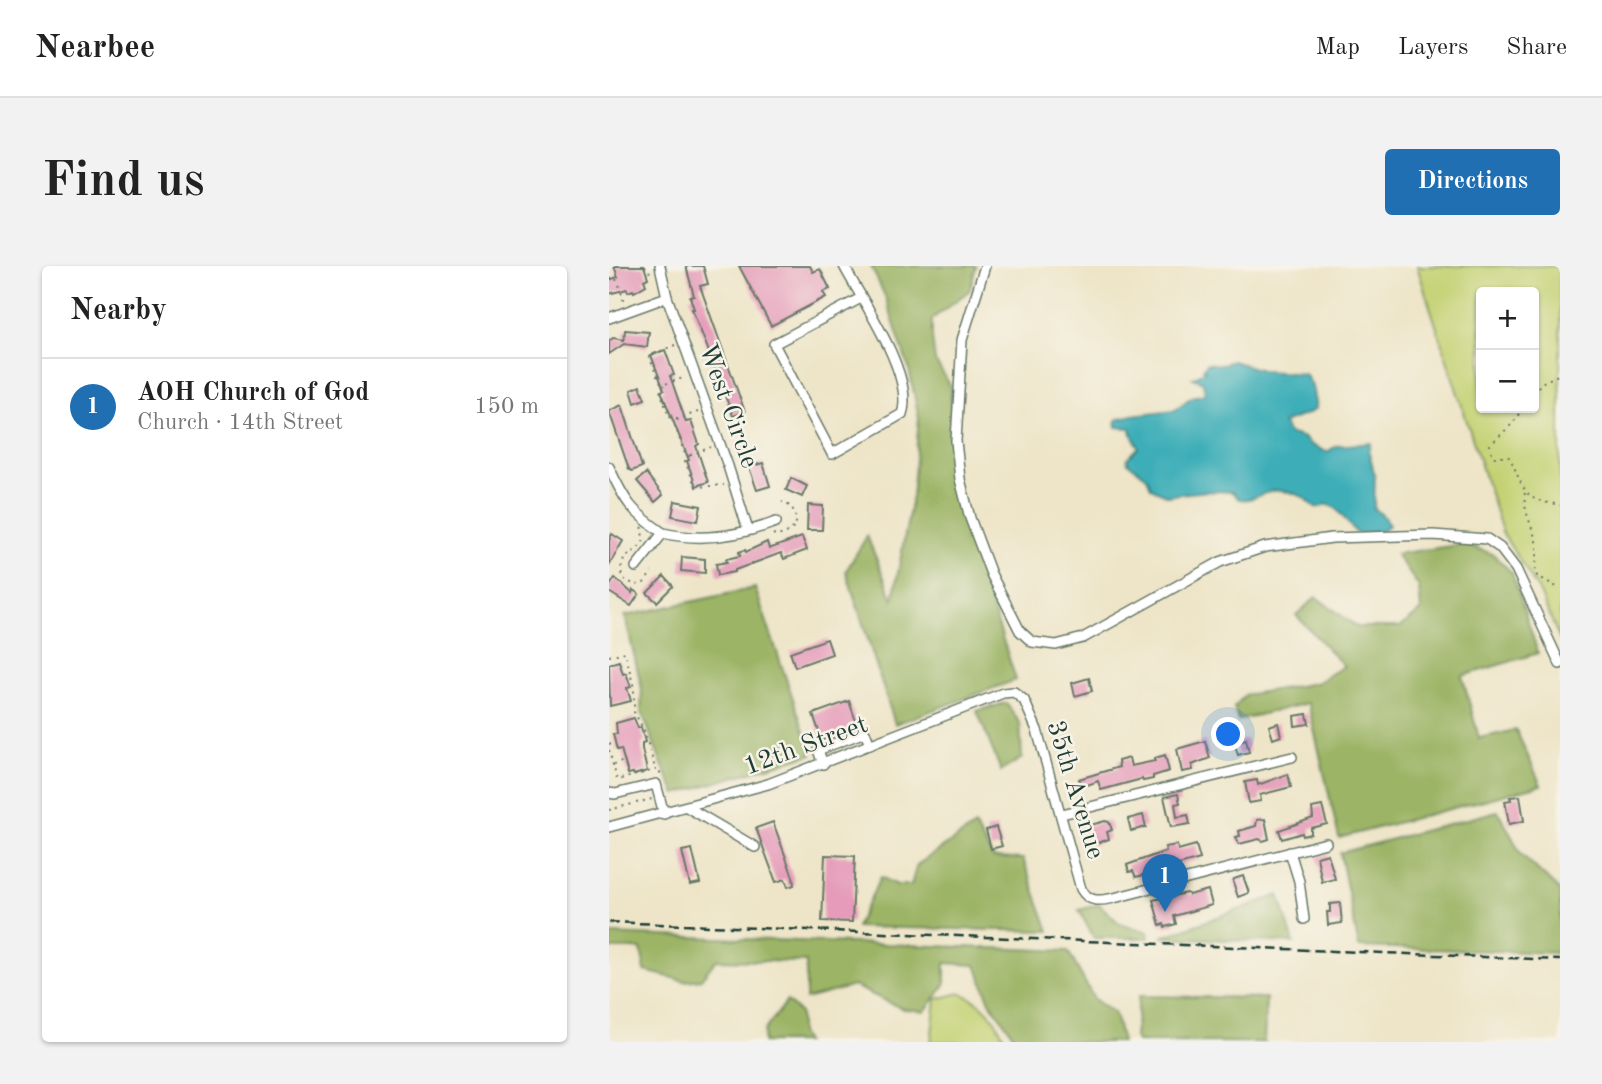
<!DOCTYPE html>
<html lang="en">
<head>
<meta charset="utf-8">
<style>
  body { margin:0; font-family:"Old Standard TT",serif; background:#f2f2f2; color:#222 }
  .controls { position:absolute; right:21px; top:21px; display:grid; overflow:hidden; border-radius:7px; box-shadow:0 2px 5px #0004 }
  .controls button { width:63px; height:63px; display:grid; place-items:center; padding:0; border:0; border-bottom:2px solid #e0e0e0; background:#fff; color:#222; font:35px sans-serif }
  .you { position:absolute; left:620px; top:469px; width:24px; height:24px; margin:-18px; border:5px solid #fff; border-radius:50%; background:#1a73e8; box-shadow:0 0 0 10px #1a73e833 }
  .badge { display:grid; place-items:center; width:46px; height:46px; border-radius:50%; background:#1f6fb2; color:#fff; font-size:23px; font-weight:700 }
  .pin { position:absolute; translate:-50% -58px; filter:drop-shadow(0 2px 4px #0008) }
  .pin::after { content:''; position:absolute; top:37px; width:24px; height:21px; background:inherit; clip-path:polygon(0 0,100% 0,50% 100%) }
  .list { margin:0; padding:0; list-style:none }
  h2 { display:flex; justify-content:space-between; align-items:center; height:91px; margin:0; padding:0 28px; font-size:30px }
  h2 small { font-size:23px; font-weight:400; color:#767676 }
  .list li { display:grid; grid-template-columns:46px 1fr auto; gap:21px; align-items:center; box-sizing:border-box; height:98px; padding:0 28px; border-top:2px solid #e0e0e0 }
  .list b { display:block; font-size:26px; white-space:nowrap }
  .list p { margin:0; font-size:23px; white-space:nowrap; color:#767676 }
  .list em { font-size:23px; font-style:normal; color:#767676 }
  .map { position:relative; flex:none; width:951px; height:776px; overflow:hidden; border-radius:7px }
  header { display:flex; align-items:center; gap:42px; box-sizing:border-box; height:98px; padding:0 35px; background:#fff; border-bottom:2px solid #e0e0e0 }
  header strong { font-size:33px }
  nav { display:flex; gap:38px; margin-inline-start:auto; font-size:24px }
  .intro { display:flex; align-items:center; justify-content:space-between; box-sizing:border-box; height:168px; padding:0 42px }
  h1 { margin:0; font-size:49px }
  .button { padding:18px 32px; border-radius:7px; background:#1f6fb2; color:#fff; font-size:24px; font-weight:700 }
  main { display:flex; gap:42px; padding:0 42px }
  aside { flex:1; background:#fff; border-radius:7px; box-shadow:0 2px 5px #0004 }
  .map>svg:first-child { display:block }
  .green { fill:#c4d273; stroke:#728854; stroke-width:2; fill-rule:evenodd }
  .forest { fill:#9bb465; stroke:#5d784c; stroke-width:2 }
  .water { fill:#3daeb8; stroke:#2e7676; stroke-width:2 }
  .building { fill:#e59bb9 }
  .lines { fill:none; stroke-linecap:round; stroke-linejoin:round }
  .minor-casing { stroke:#677868; stroke-width:12 }
  .path { stroke:#677868; stroke-width:2; stroke-dasharray:2 5; stroke-linecap:butt }
  .minor { stroke:#fff; stroke-width:9 }
  .rail { stroke:#1f3d34; stroke-width:2.5; stroke-dasharray:10 5; stroke-linecap:butt }
  .labels { text-anchor:middle; dominant-baseline:central; stroke-width:5; stroke-linejoin:round; paint-order:stroke }
  .street-label { font-size:26px; fill:#1f3d34; stroke:#f7f3e8 }
</style>
</head>
<body>
<header>
<strong>Nearbee</strong>
<nav><a>Map</a><a>Layers</a><a>Share</a></nav>
</header>
<div class="intro"><h1>Find us</h1><a class="button">Directions</a></div>
<main>
<aside>
<h2>Nearby<small></small></h2>
<ul class="list">
<li><span class="badge">1</span><div><b>AOH Church of God</b><p>Church · 14th Street</p></div><em>150 m</em></li>
</ul>
</aside>
<div class="map">
<svg width="951" height="776" viewBox="0 0 951 776">
  <rect width="100%" height="100%" fill="#f7f3e8"/>
  <filter id="ink" filterUnits="userSpaceOnUse"><feTurbulence type="fractalNoise" baseFrequency=".0143" numOctaves="2"/><feDisplacementMap in="SourceGraphic" scale="14" xChannelSelector="R" yChannelSelector="G"/><feConvolveMatrix kernelMatrix="1 2 1 2 8 2 1 2 1" color-interpolation-filters="sRGB"/></filter>
  <filter id="wash" filterUnits="userSpaceOnUse"><feTurbulence type="fractalNoise" baseFrequency=".00686" numOctaves="4" result="noise"/><feDisplacementMap in="SourceGraphic" scale="28" xChannelSelector="R" yChannelSelector="G"/><feGaussianBlur stdDeviation="1.57" result="paint"/><feColorMatrix in="noise" values="0 0 0 0 0 0 0 0 0 0 0 0 0 0 0 0 0 1.4 0 .05"/><feComposite in="paint" operator="in"/></filter>
  <g filter="url(#wash)">
    <rect width="100%" height="100%" fill="#eee5c8"/>
    <g class="green">
      <path d="M808 0H951V374L930 325 894 268ZM925 26V142H872V26Z"/>
      <path d="M351 727C377 737 386 751 397 776H322L327 733Z"/>
    </g>
    <g class="forest">
      <polygon points="262,0 367,0 361,24 323,53 323,71 326,95 342,120 341,170 348,233 407,414 286,458 237,305 258,270 284,334 303,231 310,152 300,103 276,30"/>
      <polygon points="855,278 884,288 903,307 929,387 853,410 870,472 907,464 932,519 730,572 699,437 629,454 625,441 636,429 707,417 735,400 687,349 707,331 748,361 791,361 812,345 810,321 787,288"/>
      <polygon points="146,322 203,488 67,528 54,501 32,444 33,423 16,350"/>
      <polygon points="397,437 411,457 413,492 392,505 368,445"/>
      <polygon points="889,545 912,588 951,625 951,687 750,681 731,587"/>
      <polygon points="366,560 384,592 414,593 440,665 247,661 272,611 288,619 302,619 308,599"/>
      <polygon points="670,629 685,677 553,671"/>
      <polygon points="490,638 510,657 539,666 540,672 485,672 470,644"/>
      <polygon points="0,668 459,685 485,733 506,748 513,776 409,776 381,736 367,699 336,697 336,719 316,745 294,743 245,720 197,733 197,696 107,694 92,713 76,715 36,705 32,683 0,683"/>
      <polygon points="530,730 657,732 655,776 528,776 526,771"/>
      <polygon points="178,735 191,747 191,767 196,776 154,776 155,765"/>
    </g>
    <path class="water" d="M623 95 656 105 696 108 703 120 707 142 700 147 674 157 679 167 695 172 702 179 718 186 727 180 762 177 760 187 766 210 765 242 774 250 780 259 773 265 748 268 727 242 717 238C704 246 704 238 694 231 689 228 679 226 673 225 658 222 646 236 630 233L623 226C600 224 582 226 559 230L542 222 538 211 519 197 518 193 530 181 523 169 522 162 508 161 507 154 523 149 565 144 583 131 596 128 594 116 584 112 596 105 594 103 598 97 612 99Z"/>
    <g id="blocks">
      <g class="building">
        <polygon points="5,0 35,0 39,12 35,14 37,19 25,26 24,24 19,26 18,23 0,28 0,14 9,11"/>
        <polygon points="77,0 94,0 99,18 91,20 136,146 124,150 112,119 110,119 105,98 102,98 100,92 102,91 83,43 85,43 81,31 85,30"/>
        <polygon points="130,0 201,0 204,6 211,3 221,23 214,26 217,31 162,60"/>
        <polygon points="16,64 40,66 38,81 15,78 0,88 0,75 4,72 15,74"/>
        <polygon points="56,84 65,109 61,110 77,156 82,155 90,178 87,180 99,216 87,220 78,195 80,194 52,125 55,124 42,89"/>
        <polygon points="31,120 36,133 26,137 22,124"/>
        <polygon points="13,139 33,201 23,205 20,203 0,145"/>
        <polygon points="154,197 161,220 148,224 140,201"/>
        <polygon points="37,207 54,229 46,236 28,215"/>
        <polygon points="182,212 198,220 193,231 177,224"/>
        <polygon points="66,235 92,240 89,255 63,250"/>
        <polygon points="199,239 214,240 213,264 198,264"/>
        <polygon points="3,268 14,275 0,299 0,274"/>
        <polygon points="193,271 198,284 175,293 172,287 126,304 126,306 109,309 107,298 118,296 117,293 131,290 130,286 136,284 137,286 158,276 160,283"/>
        <polygon points="73,291 96,293 96,307 72,305"/>
        <polygon points="55,310 64,320 48,336 38,327"/>
        <polygon points="6,312 23,327 24,324 30,328 22,340 0,326 0,321"/>
        <polygon points="218,373 223,388 186,401 181,386"/>
        <polygon points="10,395 14,408 17,407 22,421 18,422 22,435 1,440 0,398"/>
        <polygon points="480,412 483,425 466,430 463,417"/>
        <polygon points="240,435 249,461 213,474 204,448"/>
        <polygon points="698,448 700,458 686,460 685,450"/>
        <polygon points="25,452 29,462 32,461 36,476 33,477 33,483 38,505 25,509 24,507 19,508 12,483 8,484 4,468 8,468 7,457"/>
        <polygon points="669,457 672,470 664,473 660,460"/>
        <polygon points="637,473 640,486 629,489 625,476"/>
        <polygon points="596,475 601,492 583,499 584,504 573,506 568,483"/>
        <polygon points="556,489 560,505 544,510 544,513 534,515 533,513 492,524 489,515 473,521 470,513 510,501 509,495 520,492 522,500 546,495 546,492"/>
        <polygon points="679,508 682,521 651,529 652,535 640,537 636,516 648,514 649,519"/>
        <polygon points="569,528 571,537 566,538 568,551 579,549 581,558 562,561 555,531"/>
        <polygon points="911,530 915,555 900,558 896,535 902,534 901,531"/>
        <polygon points="713,540 718,558 702,562 702,568 694,570 693,567 673,573 670,564 704,552 703,542"/>
        <polygon points="534,549 537,561 522,565 519,553"/>
        <polygon points="656,553 660,573 654,575 650,573 630,578 627,571 631,570 630,565 647,560 648,554"/>
        <polygon points="496,555 500,556 503,564 498,566 500,573 476,581 471,562"/>
        <polygon points="164,556 184,611 185,619 179,621 176,613 167,616 147,562"/>
        <polygon points="387,561 393,580 382,583 377,564"/>
        <polygon points="568,579 569,584 587,579 591,593 527,611 524,605 520,606 518,599 557,585 556,581"/>
        <polygon points="83,583 91,617 81,619 73,585"/>
        <polygon points="719,588 726,613 713,616 708,591"/>
        <polygon points="216,589 246,590 243,656 213,655"/>
        <polygon points="634,610 640,627 629,631 624,616 625,613"/>
        <polygon points="599,624 603,639 565,650 567,658 556,661 555,658 551,659 544,634 578,627 580,629"/>
        <polygon points="731,637 733,657 719,659 718,646 721,646 721,638"/>
      </g>
    </g>
  </g>
  <g filter="url(#ink)">
    <use href="#blocks" fill-opacity="0" stroke="#677868" stroke-width="2"/>
    <g class="lines">
      <g class="minor-casing">
        <g id="minor">
          <polyline points="51,0 58,31 119,200 139,264"/>
          <path d="M235 0C253 35 306 110 293 148L223 188 165 78 252 32"/>
          <polyline points="376,0 353,74 347,175 351,213 361,252 382,308 411,365 423,376 447,379 474,372 611,296 656,281 723,272 824,269 878,273 891,282 907,303 951,398"/>
          <polyline points="0,52 58,31"/>
          <path d="M0 201C16 236 22 245 54 267"/>
          <path d="M27 301 54 267C92 276 130 270 167 256"/>
          <polyline points="214,498 209,484 256,466 261,479"/>
          <polyline points="0,527 6,528 47,518 55,548"/>
          <polyline points="78,541 146,581"/>
          <polyline points="453,548 683,491"/>
          <path d="M0 561 159 518 394 427 405 426 415 434 428 464 472 623C480 637 491 635 505 632L717 577"/>
          <polyline points="681,586 690,615 695,653"/>
        </g>
      </g>
      <g class="path">
        <polyline points="36,0 37,4 43,7"/>
        <polyline points="0,13 4,12 9,15 15,36"/>
        <polyline points="66,79 40,90 50,115 56,118 77,111"/>
        <polyline points="55,119 51,124 60,151 68,153"/>
        <polyline points="925,127 932,117 951,108"/>
        <path d="M914 142 904 157 881 179 884 191H900C909 205 911 227 928 234 935 237 943 237 951 239"/>
        <polyline points="89,146 69,153 66,159 75,186 82,189 102,181"/>
        <polyline points="81,189 76,195 87,221 115,219"/>
        <path d="M916 227C913 246 926 263 928 281 929 291 926 300 927 309L951 323"/>
        <path d="M33 261 32 263 35 274C26 291 8 287 13 312L26 319 35 317 43 306"/>
        <polyline points="164,268 169,270 182,265 188,255 183,241 173,236"/>
        <polyline points="0,390 16,386 25,422 25,446 35,464 46,502"/>
        <polyline points="0,478 6,476"/>
        <polyline points="0,484 8,514 50,503 52,510"/>
        <polyline points="35,496 42,494"/>
        <polyline points="4,499 15,495"/>
        <polyline points="0,544 43,533"/>
      </g>
      <use href="#minor" class="minor"/>
      <polyline class="rail" points="0,656 951,694"/>
    </g>
  </g>
  <g class="labels">
    <g class="street-label">
      <text transform="translate(119 140) rotate(70)">West Circle</text>
      <text transform="translate(197 480) rotate(-20)">12th Street</text>
      <text transform="translate(466 524) rotate(73)">35th Avenue</text>
    </g>
  </g>
</svg>
<div class="controls">
<button>+</button>
<button>−</button>
</div>
<div class="you"></div>
<div class="pin badge" style="left:556px;top:646px">1</div>
</div>
</main>
</body>
</html>
